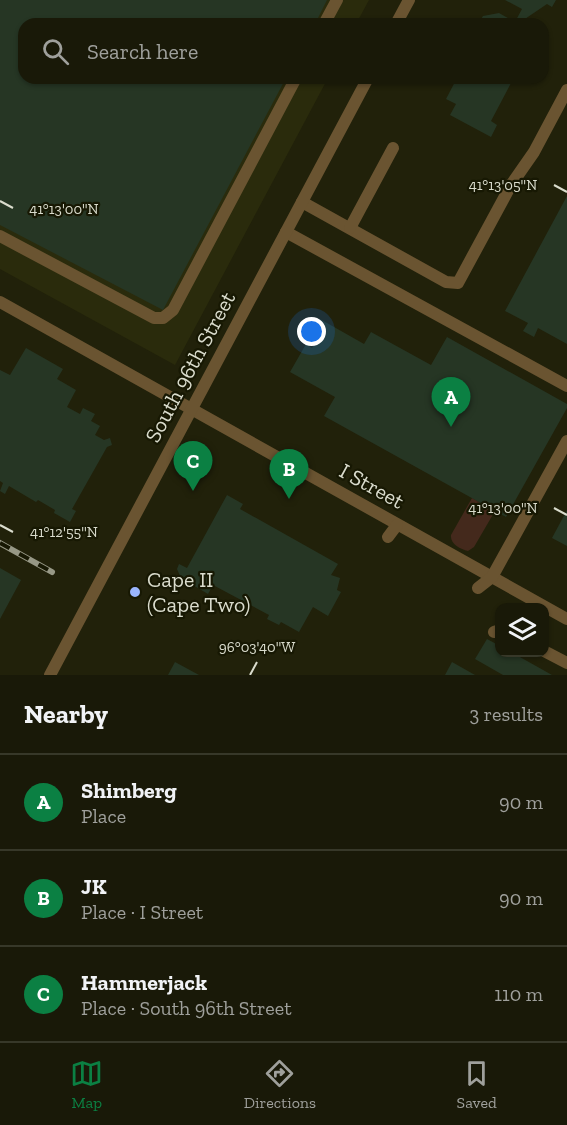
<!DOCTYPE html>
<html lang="en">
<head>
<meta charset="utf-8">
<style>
  body { margin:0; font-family:"Zilla Slab",serif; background:#222212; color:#f1f3f6 }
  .controls { position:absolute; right:18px; bottom:18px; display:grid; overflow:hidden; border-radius:12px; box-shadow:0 2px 4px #0004 }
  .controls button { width:54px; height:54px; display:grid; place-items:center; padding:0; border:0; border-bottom:2px solid #373829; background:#191908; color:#f1f3f6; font:30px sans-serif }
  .you { position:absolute; left:312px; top:332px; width:21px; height:21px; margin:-15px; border:4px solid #fff; border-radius:50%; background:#1a73e8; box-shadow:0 0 0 9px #1a73e833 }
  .badge { display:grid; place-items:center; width:39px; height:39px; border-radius:50%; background:#0b8043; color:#fff; font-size:20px; font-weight:700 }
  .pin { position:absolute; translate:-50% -50px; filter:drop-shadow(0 2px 3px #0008) }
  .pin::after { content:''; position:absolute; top:32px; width:21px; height:18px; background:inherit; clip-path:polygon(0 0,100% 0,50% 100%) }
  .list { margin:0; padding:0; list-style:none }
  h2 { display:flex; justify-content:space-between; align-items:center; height:78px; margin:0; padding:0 24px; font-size:26px }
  h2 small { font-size:20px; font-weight:400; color:#9fa09c }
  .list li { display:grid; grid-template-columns:39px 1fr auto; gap:18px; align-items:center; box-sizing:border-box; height:96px; padding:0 24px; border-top:2px solid #373829 }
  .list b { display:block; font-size:22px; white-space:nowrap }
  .list p { margin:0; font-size:20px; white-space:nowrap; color:#9fa09c }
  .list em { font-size:20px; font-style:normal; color:#9fa09c }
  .icon { flex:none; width:33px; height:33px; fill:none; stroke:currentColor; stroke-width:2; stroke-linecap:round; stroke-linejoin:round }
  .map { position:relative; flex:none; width:567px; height:675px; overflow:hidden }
  .search { position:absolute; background:#191908; box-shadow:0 2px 4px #0004; left:18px; right:18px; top:18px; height:66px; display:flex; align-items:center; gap:15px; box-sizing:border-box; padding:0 21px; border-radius:18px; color:#9fa09c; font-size:22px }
  .sheet { height:366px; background:#191908 }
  nav { display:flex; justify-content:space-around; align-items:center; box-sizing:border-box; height:84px; border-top:2px solid #373829; background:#191908; font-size:16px; color:#9fa09c }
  nav a { display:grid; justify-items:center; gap:3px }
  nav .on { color:#0b8043 }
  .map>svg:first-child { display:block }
  .built { fill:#2a2b0c }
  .green { fill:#44291c }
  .building { fill:#263624 }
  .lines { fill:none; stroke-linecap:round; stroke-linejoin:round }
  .minor { stroke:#6a5431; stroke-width:12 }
  .rail-casing { stroke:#979886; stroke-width:6 }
  .rail { stroke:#171803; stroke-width:4; stroke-dasharray:11; stroke-linecap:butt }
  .ticks { fill:none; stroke:#dadccd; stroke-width:2 }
  .poi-dot { fill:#9ab5fd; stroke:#171803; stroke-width:2 }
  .labels { text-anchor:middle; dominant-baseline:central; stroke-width:4.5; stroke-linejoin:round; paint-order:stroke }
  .street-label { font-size:22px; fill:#dadccd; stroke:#171803 }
  .poi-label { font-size:22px; fill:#dadccd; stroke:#171803; text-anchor:start }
  .ticks-label { font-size:15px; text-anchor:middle; fill:#dadccd; stroke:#171803; stroke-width:4.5; stroke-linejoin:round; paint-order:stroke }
</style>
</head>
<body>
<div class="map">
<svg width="567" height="675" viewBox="0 0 567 675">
  <rect width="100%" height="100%" fill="#21210a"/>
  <polygon class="built" points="0,0 369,0 356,24 24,24 24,78 328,78 175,365 0,269"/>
  <path class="green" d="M472 498 495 511 474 547 468 551C460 549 450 544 451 535Z"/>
  <g class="building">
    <polygon points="0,0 327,0 315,24 24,24 24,78 286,78 163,310 0,225"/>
    <polygon points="505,0 556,0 552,7 547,4 519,23 522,24 478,24 483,16 499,13 515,22 522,9"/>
    <polygon points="457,78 503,78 511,83 491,121 497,125 491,137 450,115 456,104 446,99"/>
    <polygon points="567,196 567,344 538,328 534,337 523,331 528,323 505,311"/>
    <polygon points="320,319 364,344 371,332 431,365 447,337 567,404 567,408 506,517 324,416 335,397 290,372 306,344 312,348 319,336 313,332"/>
    <polygon points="26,348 63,369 57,379 76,390 67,407 80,414 83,408 95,414 91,421 100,426 95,435 104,440 110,438 112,445 107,447 72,509 76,511 70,522 54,513 55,510 38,500 36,502 9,486 5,494 0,491 3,483 0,481 0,370 10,375"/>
    <polygon points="227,495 243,504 240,509 338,564 331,575 340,578 337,590 341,592 328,616 313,607 299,632 281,622 279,625 267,619 269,615 213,585 208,594 181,578 177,569 179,564 187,568"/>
    <polygon points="567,510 567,546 552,538"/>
    <polygon points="0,568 21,580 0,619"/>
    <polygon points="241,603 250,609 246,616 237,611"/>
    <polygon points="487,639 500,646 500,652 511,652 552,675 503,675 475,659"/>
    <polygon points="175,662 199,675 168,675"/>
    <polygon points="452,662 475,675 445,675"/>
  </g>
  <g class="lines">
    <g class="minor">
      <polyline points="324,24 337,0"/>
      <polyline points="396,24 409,0"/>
      <polyline points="302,202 446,282 458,283 511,185 534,152 567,90"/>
      <polyline points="350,228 393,148"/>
      <polyline points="286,232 567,386"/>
      <polyline points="0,236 154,318 163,318 173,310 296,78"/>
      <polyline points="0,302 567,619"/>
      <polyline points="388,537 397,525"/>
      <polyline points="478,588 492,577 567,441"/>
      <polyline points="494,632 500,630"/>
      <polyline points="544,651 567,663"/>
      <polyline points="50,675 368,78"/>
    </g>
    <g class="rail-casing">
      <polyline id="rail" points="0,543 52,572"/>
    </g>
    <use href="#rail" class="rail"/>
  </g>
  <path class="ticks" d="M554 185 567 192M0 201 13 208M554 508 567 515M0 525 13 532M250 675 257 662"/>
  <circle class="poi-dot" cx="135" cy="592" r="6"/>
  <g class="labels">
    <g class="street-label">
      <text transform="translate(190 367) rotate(-62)">South 96th Street</text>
      <text transform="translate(372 486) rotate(29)">I Street</text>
    </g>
    <g class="poi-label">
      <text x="147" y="579">Cape II<tspan x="147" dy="25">(Cape Two)</tspan></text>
    </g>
  </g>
  <g class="ticks-label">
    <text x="503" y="190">41°13'05"N</text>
    <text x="64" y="214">41°13'00"N</text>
    <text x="503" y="513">41°13'00"N</text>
    <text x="64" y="537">41°12'55"N</text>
    <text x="257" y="652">96°03'40"W</text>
  </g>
</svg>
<div class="controls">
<button><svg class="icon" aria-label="layers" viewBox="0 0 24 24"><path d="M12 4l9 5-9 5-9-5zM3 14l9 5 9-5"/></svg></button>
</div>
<div class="you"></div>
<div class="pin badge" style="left:451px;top:427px">A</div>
<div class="pin badge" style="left:289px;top:499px">B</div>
<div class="pin badge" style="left:193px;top:491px">C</div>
<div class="search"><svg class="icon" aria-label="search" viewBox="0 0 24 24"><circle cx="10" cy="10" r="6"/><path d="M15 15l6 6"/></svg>Search here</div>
</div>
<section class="sheet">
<h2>Nearby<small>3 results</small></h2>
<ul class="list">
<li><span class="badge">A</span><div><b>Shimberg</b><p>Place</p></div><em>90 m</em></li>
<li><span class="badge">B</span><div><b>JK</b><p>Place · I Street</p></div><em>90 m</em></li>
<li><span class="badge">C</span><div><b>Hammerjack</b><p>Place · South 96th Street</p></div><em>110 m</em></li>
</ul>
</section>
<nav>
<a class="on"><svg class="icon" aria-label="map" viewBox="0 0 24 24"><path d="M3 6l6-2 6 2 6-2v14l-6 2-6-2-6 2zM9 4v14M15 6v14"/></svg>Map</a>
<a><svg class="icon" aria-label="directions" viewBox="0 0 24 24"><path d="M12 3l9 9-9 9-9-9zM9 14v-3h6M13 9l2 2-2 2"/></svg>Directions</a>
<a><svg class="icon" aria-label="saved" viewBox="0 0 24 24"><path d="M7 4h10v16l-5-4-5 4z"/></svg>Saved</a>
</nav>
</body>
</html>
